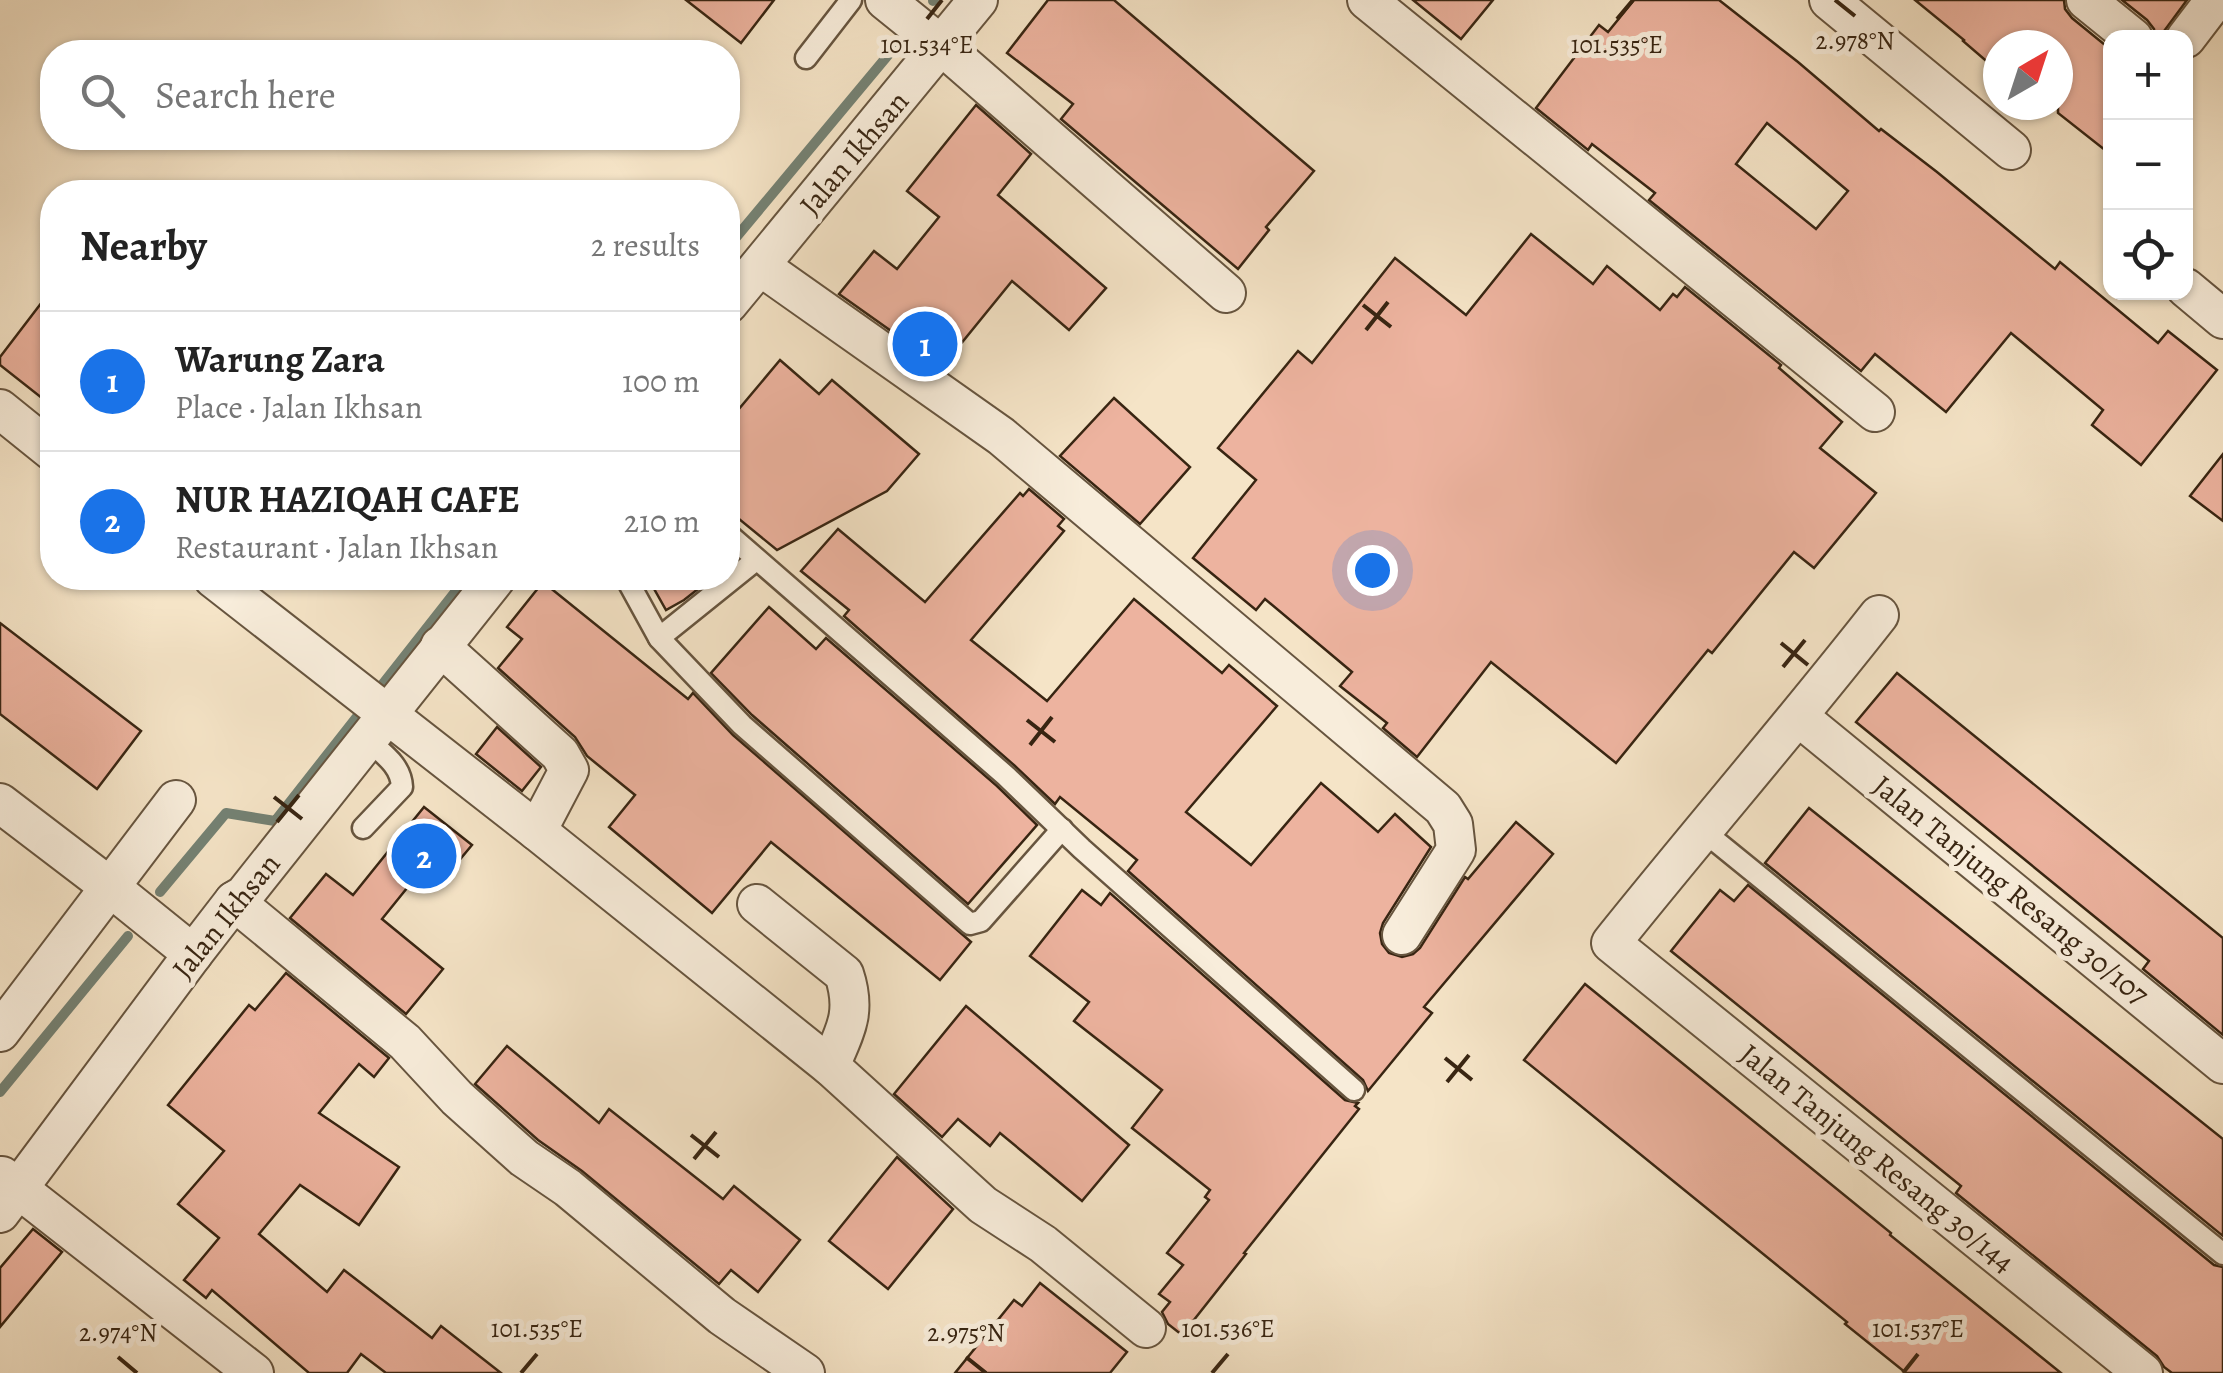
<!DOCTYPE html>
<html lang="en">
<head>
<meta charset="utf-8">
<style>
  body { margin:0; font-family:Alegreya,serif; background:#f2f2f2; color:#222 }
  .controls { position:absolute; right:30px; top:30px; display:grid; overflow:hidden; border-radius:20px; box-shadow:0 2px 8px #0004 }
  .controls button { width:90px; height:90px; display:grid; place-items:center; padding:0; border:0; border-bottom:2px solid #e0e0e0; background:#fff; color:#222; font:50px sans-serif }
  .compass { position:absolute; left:1983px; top:30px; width:90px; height:90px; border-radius:50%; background:#fff; box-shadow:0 2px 8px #0004; rotate:39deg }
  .you { position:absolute; left:1372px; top:570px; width:35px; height:35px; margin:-25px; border:8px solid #fff; border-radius:50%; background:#1a73e8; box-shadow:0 0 0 15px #1a73e833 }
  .badge { display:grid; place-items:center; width:65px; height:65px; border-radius:50%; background:#1a73e8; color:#fff; font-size:32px; font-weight:700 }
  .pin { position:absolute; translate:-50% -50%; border:5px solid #fff; box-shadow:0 2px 10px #0006 }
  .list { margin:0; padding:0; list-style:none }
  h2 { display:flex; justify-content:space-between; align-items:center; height:130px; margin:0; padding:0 40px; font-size:42px }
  h2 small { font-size:32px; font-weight:400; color:#767676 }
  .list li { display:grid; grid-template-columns:65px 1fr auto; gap:30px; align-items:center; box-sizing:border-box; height:140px; padding:0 40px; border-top:2px solid #e0e0e0 }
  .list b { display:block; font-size:38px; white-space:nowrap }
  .list p { margin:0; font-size:32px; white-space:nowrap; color:#767676 }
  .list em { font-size:32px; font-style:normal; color:#767676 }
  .icon { flex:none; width:55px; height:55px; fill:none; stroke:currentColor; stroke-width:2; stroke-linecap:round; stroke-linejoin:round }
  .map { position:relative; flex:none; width:2223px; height:1373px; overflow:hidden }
  .search { position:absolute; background:#fff; box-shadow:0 2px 8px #0004; left:40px; top:40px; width:700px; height:110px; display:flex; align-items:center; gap:25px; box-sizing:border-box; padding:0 35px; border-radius:40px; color:#767676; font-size:38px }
  .panel { position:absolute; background:#fff; box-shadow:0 2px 8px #0004; left:40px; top:180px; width:700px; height:410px; border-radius:40px }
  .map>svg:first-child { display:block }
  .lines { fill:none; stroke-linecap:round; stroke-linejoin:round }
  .stream { stroke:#748173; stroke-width:10 }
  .building { fill:#edb39f; stroke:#382512; stroke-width:2.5; fill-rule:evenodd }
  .service-casing { stroke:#67553f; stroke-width:25 }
  .minor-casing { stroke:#67553f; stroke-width:42 }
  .service { stroke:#f8eddb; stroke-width:20 }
  .minor { stroke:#f8eddb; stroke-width:38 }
  .ticks { fill:none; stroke:#382512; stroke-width:4 }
  .labels { text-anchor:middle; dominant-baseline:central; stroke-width:10; stroke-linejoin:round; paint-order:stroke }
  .street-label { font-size:30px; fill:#382512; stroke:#f8eddb }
  .ticks-label { font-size:25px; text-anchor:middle; fill:#382512; stroke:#f8eddb; stroke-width:10; stroke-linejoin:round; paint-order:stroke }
</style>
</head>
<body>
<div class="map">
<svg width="2223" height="1373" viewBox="0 0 2223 1373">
  <rect width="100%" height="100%" fill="#f5e4c7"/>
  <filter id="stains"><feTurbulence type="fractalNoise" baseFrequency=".002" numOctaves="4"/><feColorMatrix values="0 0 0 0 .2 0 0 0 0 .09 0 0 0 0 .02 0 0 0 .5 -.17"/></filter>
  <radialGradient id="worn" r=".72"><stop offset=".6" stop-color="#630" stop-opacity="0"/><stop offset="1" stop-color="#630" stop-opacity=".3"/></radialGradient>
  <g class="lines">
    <g class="stream">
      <polyline points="933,1 934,0"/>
      <polyline points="728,247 899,42"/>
      <polyline points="160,892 226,813 275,821 466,578"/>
      <polyline points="0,1092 128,936"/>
    </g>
  </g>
  <g class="building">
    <polygon points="686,0 774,0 741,43"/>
    <polygon points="1048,0 1114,0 1314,171 1266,227 1269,230 1238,269 1061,119 1073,104 1007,53"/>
    <polygon points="1413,0 1493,0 1461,39"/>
    <path d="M1634 0H1719L1798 62 1879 131 1881 129 1937 172 2055 269 2060 262 2158 343 2168 331 2217 370 2141 465 2092 425 2103 410 2011 333 1946 412 1875 354 1861 371 1649 200 1655 193 1592 144 1588 150 1536 108 1599 25 1608 32ZM1767 123 1848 191 1816 229 1736 164Z"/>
    <polygon points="1915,0 2064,0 2065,9 2072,18 2110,49 2110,154 2058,113 2058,45 1998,45 1998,71 1963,41 1964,40"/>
    <polygon points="2122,0 2187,0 2159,38 2155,38 2154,29 2147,20"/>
    <polygon points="976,105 1031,154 998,195 1106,288 1069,330 1012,281 942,367 839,294 874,251 897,269 939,217 907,191"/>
    <polygon points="1531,234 1593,284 1607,266 1660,310 1673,294 1677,297 1685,287 1781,365 1779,368 1842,422 1820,448 1876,493 1814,568 1794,552 1712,653 1708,650 1616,763 1491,662 1417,757 1383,728 1387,723 1340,686 1352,672 1265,599 1256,610 1193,558 1256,480 1218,448 1298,351 1312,363 1395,258 1466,315"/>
    <polygon points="52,289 52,406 0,365 0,357"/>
    <polygon points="780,360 819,394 832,380 919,454 887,491 777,550 728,510 728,422"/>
    <polygon points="1114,398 1190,467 1140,524 1060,456"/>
    <polygon points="2223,454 2223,521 2190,496"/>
    <polygon points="1029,489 1064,519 1058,526 1064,531 971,640 1047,701 1134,599 1222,673 1229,665 1277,706 1186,812 1251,865 1321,783 1378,832 1395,814 1431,847 1383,923 1380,933 1382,944 1389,953 1402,957 1413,954 1420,948 1465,877 1468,879 1516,822 1553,854 1424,1007 1432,1013 1368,1091 1363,1080 1128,871 1137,860 1060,797 1055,804 1015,766 844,616 849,610 801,571 838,529 925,602 1020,493 1023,496"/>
    <polygon points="648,578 712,578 684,600 666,610"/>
    <polygon points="543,582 688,699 693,693 733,735 971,942 940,980 771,842 712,913 609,827 635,795 587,756 575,737 498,668 522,639 507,627"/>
    <polygon points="769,607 816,649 826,638 997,786 1037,825 968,904 752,715 711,673"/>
    <polygon points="0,623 141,731 97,789 0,714"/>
    <polygon points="1897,673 2223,938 2223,1035 2143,969 2149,961 1856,722"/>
    <polygon points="497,727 541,767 522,791 476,754"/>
    <polygon points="424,807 472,845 442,881 424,867 382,919 443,969 406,1014 290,918 326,874 353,895"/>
    <polygon points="1809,808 2223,1139 2223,1236 1765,863"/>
    <polygon points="1748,885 2214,1265 2223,1267 2223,1373 2172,1373 2164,1367 2157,1356 1956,1193 1961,1186 1671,951 1720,890 1734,901"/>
    <polygon points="1082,890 1101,905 1110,893 1345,1100 1358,1103 1355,1106 1359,1109 1244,1253 1246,1254 1182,1335 1168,1324 1162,1312 1170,1302 1159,1294 1183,1265 1167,1253 1209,1200 1205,1197 1210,1190 1132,1128 1162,1090 1074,1021 1089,1002 1030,956"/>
    <polygon points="286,973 389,1058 374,1077 359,1064 319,1113 399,1167 359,1225 300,1185 259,1234 327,1292 344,1270 432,1338 441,1326 501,1373 386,1373 361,1354 347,1373 309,1373 212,1290 206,1298 184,1280 219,1238 178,1204 224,1151 168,1105 249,1005 255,1010"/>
    <polygon points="1585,984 1891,1233 1890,1235 2061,1373 1906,1373 1845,1324 1847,1322 1524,1060"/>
    <polygon points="966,1006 1129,1145 1082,1201 1000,1133 990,1146 958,1119 942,1137 894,1094"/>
    <polygon points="507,1046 599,1123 609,1109 723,1199 734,1186 800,1240 758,1292 731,1270 719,1284 582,1171 538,1140 475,1084"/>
    <polygon points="897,1157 953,1209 888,1289 829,1241"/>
    <polygon points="33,1229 62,1252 0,1327 0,1268"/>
    <polygon points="1040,1283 1127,1352 1110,1373 955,1373 1014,1300 1022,1306"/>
  </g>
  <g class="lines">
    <g class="service-casing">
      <g id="service">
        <polyline points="806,58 851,0"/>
        <polyline points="728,534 1006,776 1082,849 1354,1090"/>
        <polyline points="626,578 659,638 742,725 970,924 981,921 1062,829"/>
        <polyline points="659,638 756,560"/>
        <path d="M363 828 402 787C401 765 383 754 368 740"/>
        <polyline points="1702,830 2223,1254"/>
      </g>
    </g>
    <g class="minor-casing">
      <g id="minor">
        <polyline points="885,0 942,46 1226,293"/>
        <polyline points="1367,0 1875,412"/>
        <polyline points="1829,0 2011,150"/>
        <polyline points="2086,0 2133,38"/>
        <polyline points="2186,38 2215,0"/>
        <polyline points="760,266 1001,436 1443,808 1453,824 1456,850 1402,935"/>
        <polyline points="2186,288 2223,319"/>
        <polyline points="728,304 978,0"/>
        <polyline points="0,409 52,451"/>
        <polyline points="213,578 537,831 830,1066"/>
        <path d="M1879 615C1792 726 1699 833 1611 943L2143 1373"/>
        <polyline points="440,646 560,754 569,770 537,831"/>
        <polyline points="1799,717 2223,1064"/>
        <polyline points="0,803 110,887 193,954"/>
        <polyline points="234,901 405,1042 457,1098 524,1158 568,1188 722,1316 805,1373"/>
        <path d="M757 904 844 974C857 1013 845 1031 830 1066L983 1205 1043 1244 1146 1328"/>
        <polyline points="0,1032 176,800"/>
        <polyline points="2,1176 254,1373"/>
        <polyline points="0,1213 193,954 234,901 244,895 496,578"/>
      </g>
    </g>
    <use href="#service" class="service"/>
    <use href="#minor" class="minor"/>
  </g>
  <path class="ticks" d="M1835 0 1855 16M927 19 942 0M1617 19 1633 0M1363 305 1391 327M1366 330 1388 302M1781 643 1808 665M1783 667 1805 640M1027 720 1055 742M1030 745 1052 717M274 797 302 819M277 822 299 795M1445 1058 1472 1080M1447 1082 1469 1055M691 1135 719 1157M694 1159 716 1132M118 1357 137 1373M966 1357 986 1373M521 1373 537 1354M1212 1373 1228 1354M1903 1373 1918 1354"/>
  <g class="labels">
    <g class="street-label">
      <text transform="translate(854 153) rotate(-50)">Jalan Ikhsan</text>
      <text transform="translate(2011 890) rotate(39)">Jalan Tanjung Resang 30/107</text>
      <text transform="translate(226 916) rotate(-51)">Jalan Ikhsan</text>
      <text transform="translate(1877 1158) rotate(39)">Jalan Tanjung Resang 30/144</text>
    </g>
  </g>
  <g class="ticks-label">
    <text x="1855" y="49">2.978°N</text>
    <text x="927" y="53">101.534°E</text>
    <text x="1617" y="53">101.535°E</text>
    <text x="537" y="1337">101.535°E</text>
    <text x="1228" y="1337">101.536°E</text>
    <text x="1918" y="1337">101.537°E</text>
    <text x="118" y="1341">2.974°N</text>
    <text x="966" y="1341">2.975°N</text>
  </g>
  <rect width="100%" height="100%" filter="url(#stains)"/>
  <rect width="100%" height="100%" fill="url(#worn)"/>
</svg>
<div class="controls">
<button>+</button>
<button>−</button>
<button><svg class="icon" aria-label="locate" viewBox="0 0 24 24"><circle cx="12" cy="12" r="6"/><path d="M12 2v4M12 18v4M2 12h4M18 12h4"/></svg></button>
</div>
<svg class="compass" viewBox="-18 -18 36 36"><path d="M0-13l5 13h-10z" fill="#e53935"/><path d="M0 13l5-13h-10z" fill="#767676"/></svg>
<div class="you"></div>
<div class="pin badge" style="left:925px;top:344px">1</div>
<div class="pin badge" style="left:424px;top:856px">2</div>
<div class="search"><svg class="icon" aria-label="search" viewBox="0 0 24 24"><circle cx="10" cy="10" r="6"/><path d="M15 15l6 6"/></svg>Search here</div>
<section class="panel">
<h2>Nearby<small>2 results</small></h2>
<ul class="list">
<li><span class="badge">1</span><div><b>Warung Zara</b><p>Place · Jalan Ikhsan</p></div><em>100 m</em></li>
<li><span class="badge">2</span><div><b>NUR HAZIQAH CAFE</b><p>Restaurant · Jalan Ikhsan</p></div><em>210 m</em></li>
</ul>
</section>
</div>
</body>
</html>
